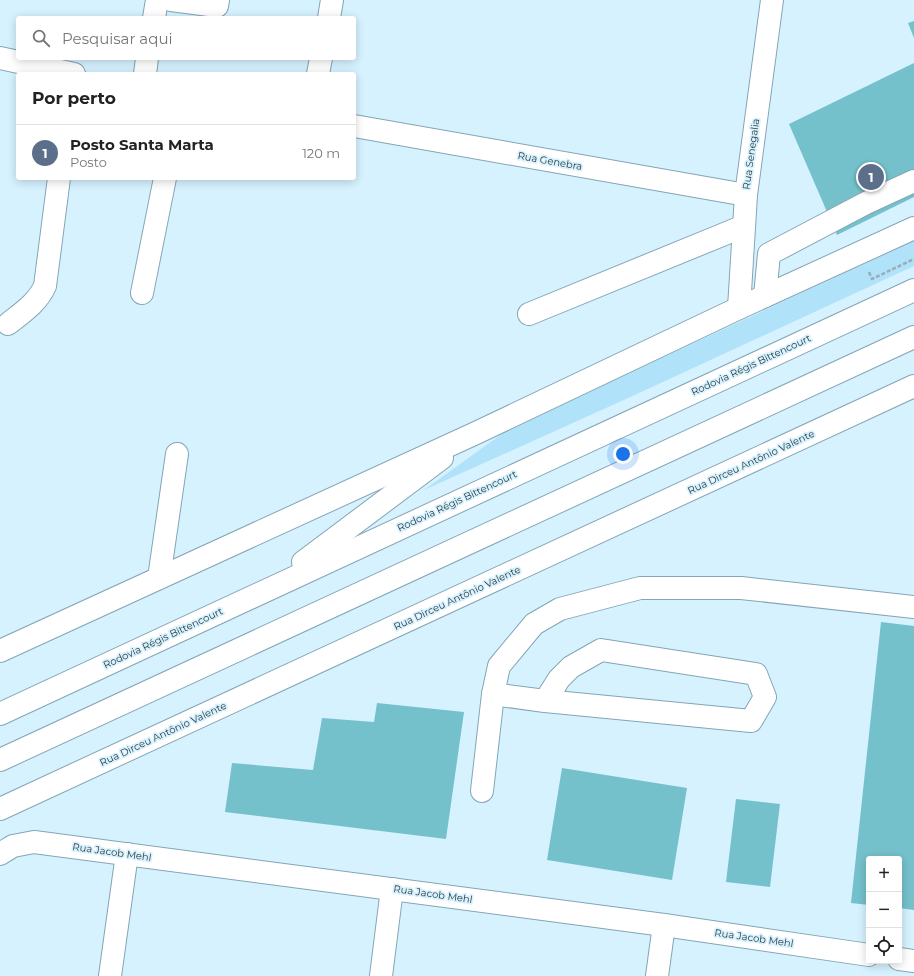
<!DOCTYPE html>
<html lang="pt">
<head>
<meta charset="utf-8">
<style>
  body { margin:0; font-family:Montserrat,sans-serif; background:#f2f2f2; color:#222 }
  .controls { position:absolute; right:12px; bottom:12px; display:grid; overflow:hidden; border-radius:4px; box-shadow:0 2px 10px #0003 }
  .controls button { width:36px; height:36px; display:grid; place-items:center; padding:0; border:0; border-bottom:1px solid #e0e0e0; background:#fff; color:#222; font:20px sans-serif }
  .you { position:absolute; left:623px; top:454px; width:14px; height:14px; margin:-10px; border:3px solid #fff; border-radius:50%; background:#1a73e8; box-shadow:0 0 0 6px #1a73e833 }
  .badge { display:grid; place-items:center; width:26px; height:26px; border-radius:50%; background:#0f766e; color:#fff; font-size:13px; font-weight:700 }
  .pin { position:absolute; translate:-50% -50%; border:2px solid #fff; box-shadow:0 1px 4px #0006 }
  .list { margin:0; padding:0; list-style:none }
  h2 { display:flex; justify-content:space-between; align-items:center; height:52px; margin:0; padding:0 16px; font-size:17px }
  h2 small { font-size:13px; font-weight:400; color:#767676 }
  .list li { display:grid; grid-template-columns:26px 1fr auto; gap:12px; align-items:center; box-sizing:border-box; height:56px; padding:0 16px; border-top:1px solid #e0e0e0 }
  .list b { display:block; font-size:15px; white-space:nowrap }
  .list p { margin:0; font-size:13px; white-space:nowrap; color:#767676 }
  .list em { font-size:13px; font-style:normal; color:#767676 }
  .icon { flex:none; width:22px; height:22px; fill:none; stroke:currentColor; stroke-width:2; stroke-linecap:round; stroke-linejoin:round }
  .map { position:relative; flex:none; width:914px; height:976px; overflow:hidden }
  .search { position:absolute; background:#fff; box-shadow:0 2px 10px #0003; left:16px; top:16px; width:340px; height:44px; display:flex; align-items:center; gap:10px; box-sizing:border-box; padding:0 14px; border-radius:4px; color:#767676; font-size:15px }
  .panel { position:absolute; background:#fff; box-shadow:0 2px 10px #0003; left:16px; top:72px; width:340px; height:108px; border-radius:4px }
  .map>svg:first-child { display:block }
  .green { fill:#b0e2fa }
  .building { fill:#75c1cb }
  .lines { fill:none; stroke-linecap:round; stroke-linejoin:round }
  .minor-casing { stroke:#84a5b5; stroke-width:24 }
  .highway-casing { stroke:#84a5b5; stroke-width:24 }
  .path { stroke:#97adb8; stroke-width:2.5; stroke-dasharray:4 2; stroke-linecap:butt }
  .minor { stroke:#fff; stroke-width:22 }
  .highway { stroke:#fff; stroke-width:22 }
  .labels { text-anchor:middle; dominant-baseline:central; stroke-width:3.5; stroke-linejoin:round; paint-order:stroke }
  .street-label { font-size:10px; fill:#2d3b41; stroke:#d6f2ff }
</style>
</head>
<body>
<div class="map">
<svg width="914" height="976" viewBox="0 0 914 976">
  <rect width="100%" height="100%" fill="#d6f2ff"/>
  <polygon class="green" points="914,241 914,266 637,394 424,490 510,428"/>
  <g class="building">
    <polygon points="914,21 914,38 908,23"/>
    <polygon points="914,63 914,197 837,235 789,124"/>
    <polygon points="881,622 914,626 914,910 899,908 899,859 869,859 869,905 851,903"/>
    <polygon points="377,703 464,712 446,839 225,812 232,763 313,770 322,718 374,722"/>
    <polygon points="562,768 687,788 672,880 547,860"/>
    <polygon points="736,799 780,804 770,887 726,882"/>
  </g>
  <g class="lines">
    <g class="minor-casing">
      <g id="minor">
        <polyline points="171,0 217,6 218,0"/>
        <polyline points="154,18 157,0"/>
        <polyline points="329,18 332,0"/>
        <polyline points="0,58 74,74"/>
        <polyline points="145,74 147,58"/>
        <polyline points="318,74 321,58"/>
        <polyline points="354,126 746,195"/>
        <polyline points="142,293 165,178"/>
        <polyline points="765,296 769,254 866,203 914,181"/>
        <polyline points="739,308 746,195 772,0"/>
        <polyline points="529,314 744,226"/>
        <path d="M8 324C23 312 37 303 45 286L59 178"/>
        <polyline points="159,578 177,454"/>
        <polyline points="493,694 545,701 751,721 765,697 756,674 601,650 571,667 559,679 545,701"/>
        <polyline points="482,791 493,694 499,666 534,624 560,609 640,588 741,588 914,607"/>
        <polyline points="0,809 914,386"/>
        <polyline points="0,854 13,846 34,842 664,925 869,955"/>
        <polyline points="899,959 914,961"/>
        <polyline points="110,976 127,854"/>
        <polyline points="381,976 392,889"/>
        <polyline points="657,976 664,925"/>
      </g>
    </g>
    <g class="highway-casing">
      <g id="highway">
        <polyline points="303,562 442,458"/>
        <polyline points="0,651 476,433 739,308 914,228"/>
        <polyline points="0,714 914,290"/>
        <polyline points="0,760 914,337"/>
      </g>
    </g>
    <polyline class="path" points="869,272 872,279 914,259"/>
    <use href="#minor" class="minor"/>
    <use href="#highway" class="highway"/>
  </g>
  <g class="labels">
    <g class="street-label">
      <text transform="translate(751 154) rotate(-82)">Rua Senegalia</text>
      <text transform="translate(550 161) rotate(10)">Rua Genebra</text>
      <text transform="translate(751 365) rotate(-25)">Rodovia Régis Bittencourt</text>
      <text transform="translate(751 462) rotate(-25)">Rua Dirceu Antônio Valente</text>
      <text transform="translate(457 501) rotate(-25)">Rodovia Régis Bittencourt</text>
      <text transform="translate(457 598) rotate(-25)">Rua Dirceu Antônio Valente</text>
      <text transform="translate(163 638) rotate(-25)">Rodovia Régis Bittencourt</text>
      <text transform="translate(163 734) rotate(-25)">Rua Dirceu Antônio Valente</text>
      <text transform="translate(112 852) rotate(8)">Rua Jacob Mehl</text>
      <text transform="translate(433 894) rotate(8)">Rua Jacob Mehl</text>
      <text transform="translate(754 938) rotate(8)">Rua Jacob Mehl</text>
    </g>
  </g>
</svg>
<div class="controls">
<button>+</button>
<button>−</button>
<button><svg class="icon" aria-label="locate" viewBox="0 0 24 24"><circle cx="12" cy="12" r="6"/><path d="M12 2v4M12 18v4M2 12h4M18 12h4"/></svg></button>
</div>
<div class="you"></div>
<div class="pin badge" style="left:871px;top:177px;background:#5c6f8a">1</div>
<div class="search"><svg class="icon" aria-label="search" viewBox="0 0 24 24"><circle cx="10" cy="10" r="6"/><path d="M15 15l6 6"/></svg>Pesquisar aqui</div>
<section class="panel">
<h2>Por perto<small></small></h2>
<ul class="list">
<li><span class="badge" style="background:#5c6f8a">1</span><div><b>Posto Santa Marta</b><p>Posto</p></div><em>120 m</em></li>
</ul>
</section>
</div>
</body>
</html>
